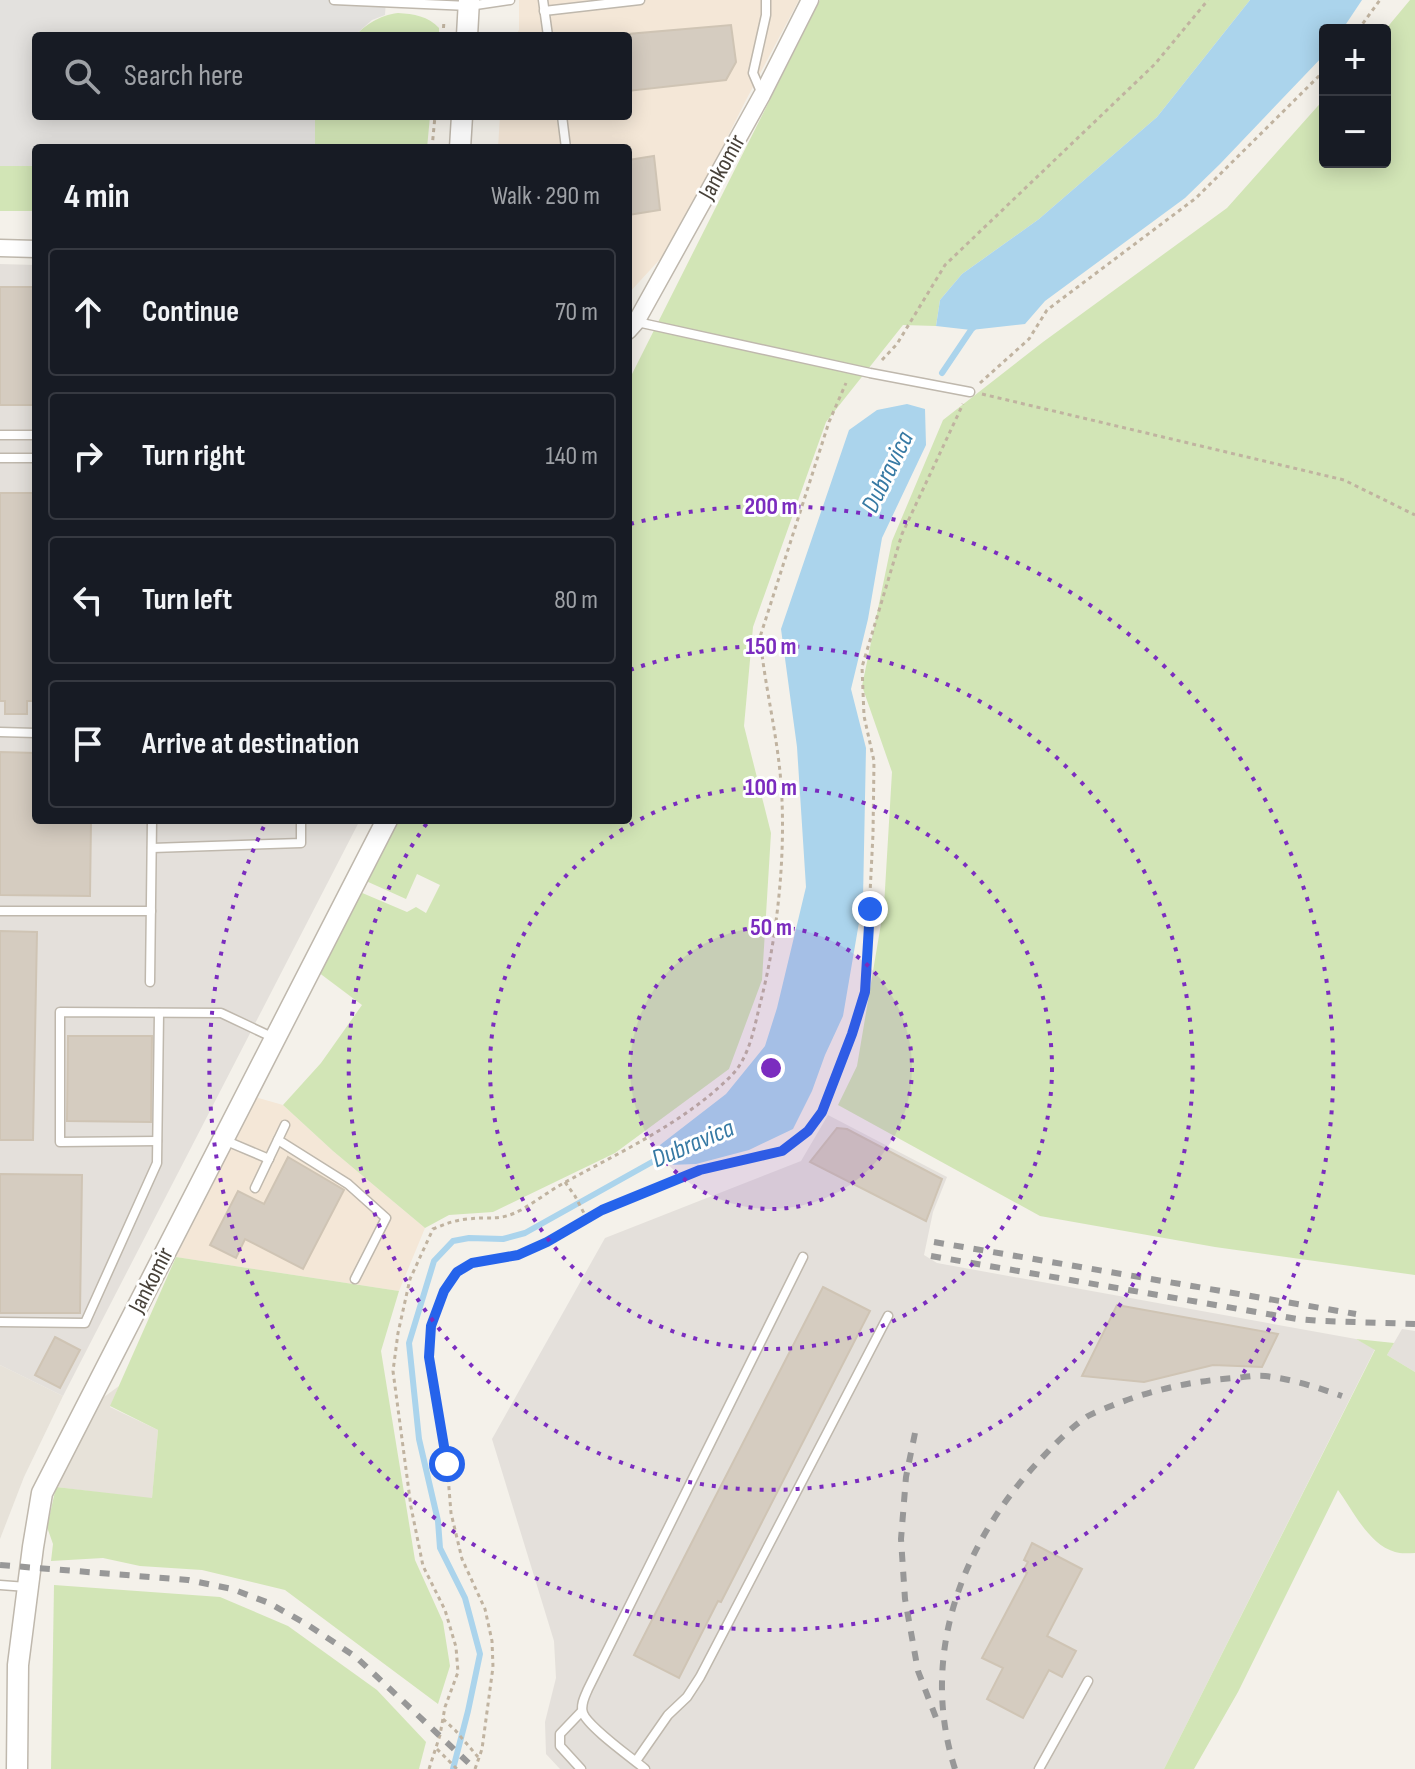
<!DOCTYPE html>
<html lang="en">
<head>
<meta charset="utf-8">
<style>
  body { margin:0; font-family:"Sofia Sans Condensed",sans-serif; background:#242831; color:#f1f3f6 }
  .controls { position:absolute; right:24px; top:24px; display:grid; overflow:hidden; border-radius:8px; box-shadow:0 4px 20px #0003 }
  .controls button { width:72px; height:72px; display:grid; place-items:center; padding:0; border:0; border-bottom:2px solid #363941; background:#171b24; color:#f1f3f6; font:40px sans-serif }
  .stop { position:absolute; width:24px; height:24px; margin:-18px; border:6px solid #2563eb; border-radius:50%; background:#fff }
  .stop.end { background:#2563eb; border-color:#fff; box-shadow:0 2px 8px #0008 }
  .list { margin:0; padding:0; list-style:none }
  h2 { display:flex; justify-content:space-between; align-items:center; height:104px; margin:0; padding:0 32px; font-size:34px }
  h2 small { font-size:26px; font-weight:400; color:#9ea1a6 }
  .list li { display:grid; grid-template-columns:52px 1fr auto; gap:24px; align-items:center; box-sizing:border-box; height:128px; margin:0 16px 16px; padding:0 16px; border:2px solid #363941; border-radius:8px }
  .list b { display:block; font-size:30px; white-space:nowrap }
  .list em { font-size:26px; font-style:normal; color:#9ea1a6 }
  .icon { flex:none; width:44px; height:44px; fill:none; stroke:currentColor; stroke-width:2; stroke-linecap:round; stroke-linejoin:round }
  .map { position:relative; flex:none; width:1415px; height:1769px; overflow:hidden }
  .search { position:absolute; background:#171b24; box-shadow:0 4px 20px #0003; left:32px; top:32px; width:600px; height:88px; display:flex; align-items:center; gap:20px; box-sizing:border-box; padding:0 28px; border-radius:8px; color:#9ea1a6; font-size:30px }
  .panel { position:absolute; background:#171b24; box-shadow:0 4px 20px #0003; left:32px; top:144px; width:600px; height:680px; border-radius:8px }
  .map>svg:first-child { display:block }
  .residential { fill:#e7e2d9 }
  .commercial { fill:#f4e7d7 }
  .industrial { fill:#e4e0db }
  .green { fill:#d2e5b6 }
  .parking { fill:#e3e1de }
  .water { fill:#abd4ec }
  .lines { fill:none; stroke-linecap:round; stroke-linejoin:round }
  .stream { stroke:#abd4ec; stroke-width:6 }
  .building { fill:#d5ccc0; stroke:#cfc4b4; stroke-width:2 }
  .service-casing { stroke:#bfb8ad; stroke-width:11 }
  .minor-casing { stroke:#bfb8ad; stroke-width:19 }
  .tertiary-casing { stroke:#bfb8ad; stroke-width:23 }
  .path { stroke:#c0b3a0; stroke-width:3; stroke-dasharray:4 4; stroke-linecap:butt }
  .service { stroke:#fff; stroke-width:8 }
  .minor { stroke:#fff; stroke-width:16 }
  .tertiary { stroke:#fff; stroke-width:20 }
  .rail { stroke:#989898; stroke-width:6; stroke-dasharray:10 10; stroke-linecap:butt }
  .route { stroke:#2563eb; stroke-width:10 }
  .ring { fill:none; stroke:#7b2cbf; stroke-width:4; stroke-dasharray:4 8 }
  .labels { text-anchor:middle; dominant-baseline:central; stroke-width:6; stroke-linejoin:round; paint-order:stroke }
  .street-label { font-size:24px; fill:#474139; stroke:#fff }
  .water-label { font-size:26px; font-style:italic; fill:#377aa4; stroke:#fff }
  .centre { fill:#7b2cbf; stroke:#fff; stroke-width:4 }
  .ring-label { font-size:24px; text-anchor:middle; font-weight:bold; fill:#7b2cbf; stroke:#fff; stroke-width:6; stroke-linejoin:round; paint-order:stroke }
</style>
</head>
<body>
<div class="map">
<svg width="1415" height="1769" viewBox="0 0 1415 1769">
  <rect width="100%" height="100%" fill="#f4f1ea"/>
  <g class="residential">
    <polygon points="0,1365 63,1396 24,1477 0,1539"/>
    <polygon points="119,1386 110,1407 158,1430 152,1499 56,1487 59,1476 104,1397"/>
  </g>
  <g class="commercial">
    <polygon points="519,0 799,0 746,100 674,244 628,294 628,148 498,148 500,116 628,116 628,36 515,36 519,30"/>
    <polygon points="255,1097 283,1105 333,1151 425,1228 399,1291 176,1257"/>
  </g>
  <g class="industrial">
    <polygon points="0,264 36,265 36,820 360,820 63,1396 0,1365"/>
    <polygon points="828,1115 947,1177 933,1212 924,1255 937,1263 1356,1339 1375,1349 1164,1769 560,1769 546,1754 545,1722 556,1678 554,1641 492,1439 605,1238 801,1161"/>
    <polygon points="1402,1329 1415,1331 1415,1372 1387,1355"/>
  </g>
  <g class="green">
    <polygon points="820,0 1250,0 1157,117 1039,219 962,274 940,300 936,326 903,325 826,422 753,627 744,726 771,833 762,980 729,1069 615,1153 493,1212 449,1215 425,1228 333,1151 283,1105 321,1063 362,1005 318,972 360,892 407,912 416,907 426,913 440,885 417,874 406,899 366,881 398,820 628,820 628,382"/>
    <polygon points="1410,0 1415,0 1415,1275 1215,1247 1040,1216 838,1105 857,1066 884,906 892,772 862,686 892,541 943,420 1043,342 1227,208 1325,98 1325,162 1385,162 1385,30"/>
    <path d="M398 13C414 14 428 16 439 28V36H354C369 23 378 16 398 13Z"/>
    <polygon points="315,116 430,116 427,148 315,148"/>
    <rect x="0" y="166" width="36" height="45"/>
    <polygon points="176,1257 399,1291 381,1351 415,1560 443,1622 450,1666 438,1704 285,1590 202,1570 140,1566 103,1558 51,1561 53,1544 47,1527 56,1487 152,1498 158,1430 110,1406"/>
    <path d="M1356 1339 1394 1343 1387 1355 1415 1372V1553C1409 1553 1401 1554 1395 1552 1368 1544 1353 1510 1338 1490L1238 1692 1194 1769H1164L1375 1350Z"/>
    <polygon points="54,1585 220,1597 288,1626 377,1690 426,1742 419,1769 51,1769"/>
  </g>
  <polygon class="parking" points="0,0 386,0 385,15 372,20 354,36 36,36 36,116 315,116 315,148 36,148 36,166 0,166"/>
  <g class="water">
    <polygon points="1250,0 1362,0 1342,30 1325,30 1325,54 1220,164 1185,198 1045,301 1025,324 971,330 936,326 940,300 962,274 1039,219 1157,117"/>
    <polygon points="907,404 925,409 926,445 882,538 868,619 851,689 866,748 863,899 843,1016 825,1055 812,1091 793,1129 749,1150 696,1164 669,1165 660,1145 726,1094 765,1046 777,1008 806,887 797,747 781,629 849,430 877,410"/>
  </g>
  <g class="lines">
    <g class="stream">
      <polyline points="942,373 971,330 977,324"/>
      <polyline points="453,1769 468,1711 480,1654 465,1598 440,1548 438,1521 419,1439 409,1343 434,1261 453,1241 469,1238 503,1239 525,1233 670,1152"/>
    </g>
  </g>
  <g class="building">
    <polygon points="731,25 736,62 726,80 628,91 628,34"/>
    <polygon points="654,156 660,210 628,215 628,160"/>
    <rect x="0" y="287" width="36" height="118"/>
    <polygon points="0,493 36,493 36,701 27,701 27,714 5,714 5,701 0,701"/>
    <polygon points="0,752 36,753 36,820 91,820 90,896 0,895"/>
    <polygon points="0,931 37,932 33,1140 0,1140"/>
    <polygon points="68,1036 152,1036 151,1122 67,1121"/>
    <polygon points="837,1128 847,1129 942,1179 926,1221 810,1162"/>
    <polygon points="288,1157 344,1190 303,1269 245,1239 236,1258 210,1245 238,1191 264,1204"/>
    <polygon points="0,1174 82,1175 80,1313 0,1313"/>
    <polygon points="823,1287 870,1311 721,1602 718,1601 679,1678 634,1655"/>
    <polygon points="1117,1305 1278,1334 1262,1367 1213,1365 1144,1382 1082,1376"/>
    <polygon points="55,1337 80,1350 60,1388 35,1375"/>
    <polygon points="1032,1543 1082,1569 1047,1636 1076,1651 1062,1677 1049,1670 1023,1718 987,1699 1003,1668 982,1658 1027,1573 1023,1571 1028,1562 1024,1560"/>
  </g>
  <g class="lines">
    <g class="service-casing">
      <g id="service">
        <polyline points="334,0 469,6 510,0"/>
        <polyline points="543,0 548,36"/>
        <polyline points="544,11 640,0"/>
        <polyline points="762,94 753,73 766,15 766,0"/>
        <polyline points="562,116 566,148 565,148"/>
        <polyline points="637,322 870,373 970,392"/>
        <polyline points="0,435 36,435"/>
        <polyline points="0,458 36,458"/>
        <polyline points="0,732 36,733"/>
        <polyline points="152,848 301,843 301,820"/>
        <polyline points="0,911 151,911"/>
        <polyline points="150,982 152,820"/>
        <polyline points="224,1140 269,1159"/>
        <polyline points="278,1140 348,1184 386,1218 355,1279"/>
        <polyline points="157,1141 60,1142 60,1012 221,1013 274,1038"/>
        <polyline points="255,1188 285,1125"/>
        <polyline points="0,1322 85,1323 157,1163 159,1013"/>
        <polyline points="0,1585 27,1587"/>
        <polyline points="636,1761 668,1715 687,1697 700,1677 888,1316"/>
        <polyline points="581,1769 560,1746 560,1734 582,1711"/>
        <path d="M645 1769C632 1758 588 1727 583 1713 580 1705 585 1696 588 1689L803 1257"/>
        <polyline points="1039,1769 1088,1681"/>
      </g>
    </g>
    <g class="minor-casing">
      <g id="minor">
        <polyline points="0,248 36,249"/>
        <polyline points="628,331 636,322 762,95 810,0"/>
      </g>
    </g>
    <g class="tertiary-casing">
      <g id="tertiary">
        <polyline points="467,36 469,0"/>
        <polyline points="460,148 462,116"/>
        <polyline points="17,1769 18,1665 33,1547 42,1493 387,820"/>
      </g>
    </g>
    <g class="path">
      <polyline points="1358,30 1380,0"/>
      <polyline points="443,36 444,20"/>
      <polyline points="432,148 435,116"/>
      <polyline points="882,360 897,344 945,265 1155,64 1208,0"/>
      <polyline points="980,383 1029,339 1047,310 1196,198 1325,70"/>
      <polyline points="982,394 1344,480 1415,515"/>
      <polyline points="565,1182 575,1196 587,1219"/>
      <polyline points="443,1719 455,1730 478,1757"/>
      <polyline points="437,1749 457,1769"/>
      <path d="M429 1769 440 1735 445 1707 458 1672 456 1647 445 1610 423 1566 411 1507 393 1371 398 1333 410 1279 433 1229C445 1224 455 1220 468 1219 491 1216 498 1222 521 1210 535 1202 548 1192 562 1184 620 1152 684 1123 731 1076 749 1058 754 1029 760 1004 779 932 788 837 779 763 774 721 764 679 760 637L829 422 846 383"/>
      <polyline points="475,1769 482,1749 493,1667 492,1641 485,1609 462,1559 451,1513 447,1464 429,1357 431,1326 444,1291 457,1272 472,1263 518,1255 547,1242 602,1210 700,1170 782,1151 808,1131 822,1112 852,1034 865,992 873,834 874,761 864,716 862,667 902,534 963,404"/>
    </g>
    <use href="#service" class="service"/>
    <use href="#minor" class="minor"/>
    <use href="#tertiary" class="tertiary"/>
    <g class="rail">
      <polyline points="934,1242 1356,1314"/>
      <polyline points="931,1256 1297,1319 1323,1321 1415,1324"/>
      <polyline points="915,1433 906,1477 901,1539 905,1599 918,1671 938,1723"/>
      <polyline points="0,1565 188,1580 232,1589 269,1603 308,1625 356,1657 475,1769"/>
      <path d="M955 1769C919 1657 961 1544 1039 1461 1053 1446 1071 1427 1088 1416 1095 1412 1104 1409 1111 1406 1151 1390 1191 1381 1235 1378 1245 1377 1255 1375 1265 1376 1292 1379 1316 1387 1342 1396"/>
    </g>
  </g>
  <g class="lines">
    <polyline class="route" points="447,1464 429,1357 431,1326 444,1291 457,1272 472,1263 518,1255 547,1242 602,1210 700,1170 782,1151 808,1131 822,1112 852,1034 865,992 870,909"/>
  </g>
  <circle cx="771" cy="1068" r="141" fill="#7b2cbf" fill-opacity=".12"/>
  <g class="ring">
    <circle cx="771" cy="1068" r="141"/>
    <circle cx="771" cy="1068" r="281"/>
    <path d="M630 670A422 422 0 1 1 427 823"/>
    <path d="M630 524A562 562 0 1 1 266 822"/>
  </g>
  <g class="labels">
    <g class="street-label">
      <text transform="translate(722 167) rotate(-61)">Jankomir</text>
      <text transform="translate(151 1280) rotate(-63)">Jankomir</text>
    </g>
    <g class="water-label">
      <text transform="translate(888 472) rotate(-64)">Dubravica</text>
      <text transform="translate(693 1144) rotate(-23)">Dubravica</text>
    </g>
  </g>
  <circle cx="771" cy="1068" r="12" class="centre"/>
  <g class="ring-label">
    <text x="771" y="514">200 m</text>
    <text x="771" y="654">150 m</text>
    <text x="771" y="795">100 m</text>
    <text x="771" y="935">50 m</text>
  </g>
</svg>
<div class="controls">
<button>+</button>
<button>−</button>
</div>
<div class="stop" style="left:447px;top:1464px"></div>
<div class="stop end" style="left:870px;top:909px"></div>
<div class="search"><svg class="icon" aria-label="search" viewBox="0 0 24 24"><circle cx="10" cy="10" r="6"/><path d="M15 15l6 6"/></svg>Search here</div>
<section class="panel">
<h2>4 min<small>Walk · 290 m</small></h2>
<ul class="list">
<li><svg class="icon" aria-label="ahead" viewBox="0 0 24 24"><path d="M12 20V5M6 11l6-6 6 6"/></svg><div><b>Continue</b></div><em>70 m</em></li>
<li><svg class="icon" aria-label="right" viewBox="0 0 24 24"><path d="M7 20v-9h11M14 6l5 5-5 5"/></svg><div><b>Turn right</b></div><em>140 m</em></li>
<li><svg class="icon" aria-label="left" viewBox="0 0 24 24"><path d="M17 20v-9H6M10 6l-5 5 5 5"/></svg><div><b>Turn left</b></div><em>80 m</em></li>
<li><svg class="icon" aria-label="arrive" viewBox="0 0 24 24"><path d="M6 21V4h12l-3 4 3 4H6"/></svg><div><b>Arrive at destination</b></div></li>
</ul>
</section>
</div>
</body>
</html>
